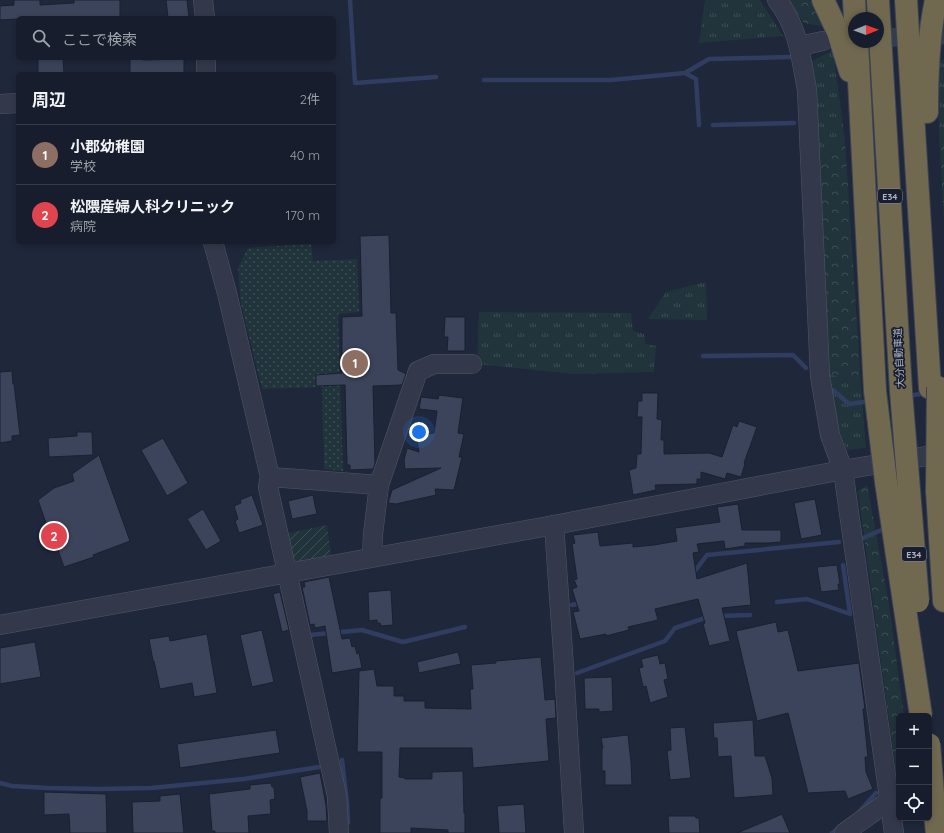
<!DOCTYPE html>
<html lang="ja">
<head>
<meta charset="utf-8">
<style>
  body { margin:0; font-family:Quicksand,"Noto Sans JP",sans-serif; background:#202634; color:#f1f3f6 }
  .controls { position:absolute; right:12px; bottom:12px; display:grid; overflow:hidden; border-radius:6px; box-shadow:0 2px 6px #0003 }
  .controls button { width:36px; height:36px; display:grid; place-items:center; padding:0; border:0; border-bottom:1px solid #363b48; background:#171d2c; color:#f1f3f6; font:20px sans-serif }
  .compass { position:absolute; left:848px; top:12px; width:36px; height:36px; border-radius:50%; background:#171d2c; box-shadow:0 2px 6px #0003; rotate:89deg }
  .you { position:absolute; left:419px; top:432px; width:14px; height:14px; margin:-10px; border:3px solid #fff; border-radius:50%; background:#1a73e8; box-shadow:0 0 0 6px #1a73e833 }
  .badge { display:grid; place-items:center; width:26px; height:26px; border-radius:50%; background:#ea580c; color:#fff; font-size:13px; font-weight:700 }
  .pin { position:absolute; translate:-50% -50%; border:2px solid #fff; box-shadow:0 1px 4px #0006 }
  .list { margin:0; padding:0; list-style:none }
  h2 { display:flex; justify-content:space-between; align-items:center; height:52px; margin:0; padding:0 16px; font-size:17px }
  h2 small { font-size:13px; font-weight:400; color:#9ea2a9 }
  .list li { display:grid; grid-template-columns:26px 1fr auto; gap:12px; align-items:center; box-sizing:border-box; height:60px; padding:0 16px; border-top:1px solid #363b48 }
  .list b { display:block; font-size:15px; white-space:nowrap }
  .list p { margin:0; font-size:13px; white-space:nowrap; color:#9ea2a9 }
  .list em { font-size:13px; font-style:normal; color:#9ea2a9 }
  .icon { flex:none; width:22px; height:22px; fill:none; stroke:currentColor; stroke-width:2; stroke-linecap:round; stroke-linejoin:round }
  .map { position:relative; flex:none; width:944px; height:833px; overflow:hidden }
  .search { position:absolute; background:#171d2c; box-shadow:0 2px 6px #0003; left:16px; top:16px; width:320px; height:44px; display:flex; align-items:center; gap:10px; box-sizing:border-box; padding:0 14px; border-radius:6px; color:#9ea2a9; font-size:15px }
  .panel { position:absolute; background:#171d2c; box-shadow:0 2px 6px #0003; left:16px; top:72px; width:320px; height:172px; border-radius:6px }
  .map>svg:first-child { display:block }
  .grass { fill:url(#grass-tufts) }
  .forest { fill:url(#forest-crowns) }
  .park { fill:url(#park-dots) }
  .garden { fill:url(#garden-furrows) }
  .lines { fill:none; stroke-linecap:round; stroke-linejoin:round }
  .stream { stroke:#303d61; stroke-width:4.5 }
  .building { fill:#3b445a; stroke:#1b2031 }
  .minor-tunnel { stroke:#343c4f; stroke-width:19; stroke-dasharray:19 10; stroke-linecap:butt }
  .minor-casing { stroke:#515668; stroke-width:20 }
  .highway-casing { stroke:#3e4355; stroke-width:24 }
  .minor { stroke:#33394a; stroke-width:19 }
  .highway { stroke:#71694f; stroke-width:22 }
  .highway-bridge-casing { stroke:#3e4355; stroke-width:24; stroke-linecap:butt }
  .highway-bridge { stroke:#71694f; stroke-width:22 }
  .labels { text-anchor:middle; dominant-baseline:central; stroke-width:3.5; stroke-linejoin:round; paint-order:stroke }
  .shield { fill:#191e2f; stroke:#818699; stroke-width:1 }
  .shield-label { font-size:9px; font-weight:bold; fill:#aeb3c7 }
  .street-label { font-size:10px; fill:#aeb3c7; stroke:#191e2f }
</style>
</head>
<body>
<div class="map">
<svg width="944" height="833" viewBox="0 0 944 833">
  <defs>
    <pattern id="grass-tufts" width="24" height="20" patternUnits="userSpaceOnUse"><rect width="24" height="20" fill="#21343b"/><path d="M3 7l-1-3M5 7V3M7 7l1-3M15 17l-1-3M17 17v-4M19 17l1-3" fill="none" stroke="#3f4f56"/></pattern>
    <pattern id="forest-crowns" width="20" height="18" patternUnits="userSpaceOnUse"><rect width="20" height="18" fill="#21343b"/><path d="M2 6a3 3 0 1 1 6 0M12 15a3 3 0 1 1 6 0" fill="none" stroke="#3f4f56"/></pattern>
    <pattern id="park-dots" width="8" height="8" patternUnits="userSpaceOnUse"><rect width="8" height="8" fill="#21343b"/><path d="M2 2h.1M6 6h.1" fill="none" stroke="#3f4f56" stroke-width="1.8" stroke-linecap="round"/></pattern>
    <pattern id="garden-furrows" width="10" height="10" patternUnits="userSpaceOnUse"><rect width="10" height="10" fill="#21343b"/><path d="M-1 1l2-2M0 10L10 0M9 11l2-2" fill="none" stroke="#3f4f56"/></pattern>
  </defs>
  <rect width="100%" height="100%" fill="#1f273a"/>
  <g class="grass">
    <polygon points="705,0 760,0 783,36 699,43"/>
    <polygon points="833,50 845,141 820,162 810,62"/>
    <polygon points="938,60 944,60 944,134 939,133"/>
    <polygon points="706,282 707,320 648,319 666,292"/>
    <polygon points="479,312 631,313 633,331 644,334 645,344 656,346 654,372 574,374 477,364"/>
    <polygon points="829,373 861,386 866,448 847,450 835,418"/>
  </g>
  <g class="forest">
    <polygon points="788,0 810,0 826,27 804,23"/>
    <polygon points="939,133 944,134 944,221"/>
    <polygon points="845,141 861,386 829,373 820,162"/>
    <polygon points="867,485 889,604 904,716 899,716 899,773 896,772 858,491"/>
  </g>
  <polygon class="park" points="311,244 313,261 357,259 359,312 338,314 343,471 324,469 322,387 262,389 241,304 238,268 248,248"/>
  <polygon class="garden" points="327,525 331,556 296,562 287,556 284,534"/>
  <g class="lines">
    <g class="stream">
      <polyline points="350,0 355,83 436,77"/>
      <polyline points="685,73 696,79 699,125"/>
      <polyline points="484,80 611,80 685,73 709,59 790,57"/>
      <polyline points="713,125 794,123"/>
      <polyline points="703,356 793,355 806,368"/>
      <polyline points="833,390 849,404 871,401"/>
      <polyline points="908,396 926,393"/>
      <polyline points="863,538 886,528"/>
      <polyline points="690,572 695,571 707,555 839,542"/>
      <polyline points="777,602 807,599 850,614 843,565"/>
      <polyline points="572,605 581,603"/>
      <polyline points="720,616 750,615"/>
      <polyline points="310,639 310,635 362,630 403,642 465,627"/>
      <polyline points="577,673 665,641 675,628 708,617"/>
      <polyline points="342,760 347,802 348,823"/>
      <polyline points="0,783 12,786 48,788 98,789 151,788 244,779 319,767"/>
      <polyline points="859,812 876,793"/>
      <polyline points="832,833 839,828"/>
    </g>
  </g>
  <g class="building">
    <polygon points="14,0 40,0 40,5 74,3 74,0 120,0 120,18 18,18 18,19 0,20 0,6 14,5"/>
    <polygon points="166,0 187,0 189,18 168,18"/>
    <polygon points="38,58 63,58 64,74 38,74"/>
    <polygon points="130,58 143,58 143,60 184,59 184,73 130,74"/>
    <polygon points="389,235 391,313 396,313 398,370 406,374 402,385 373,386 375,464 373,469 350,470 350,465 347,465 345,385 316,386 316,375 342,373 342,317 362,316 360,236"/>
    <polygon points="445,317 465,317 465,351 447,351 448,337 444,337"/>
    <polygon points="12,371 13,384 14,384 20,435 12,436 12,441 0,443 0,372"/>
    <polygon points="642,393 658,393 657,419 662,420 661,440 664,440 664,454 709,453 722,457 733,425 737,427 739,421 757,427 744,463 745,464 741,477 727,473 725,479 701,472 701,479 697,479 697,484 655,485 656,490 633,495 629,470 636,468 637,454 641,454 642,417 637,417 638,401 642,401"/>
    <polygon points="439,395 463,398 458,433 464,434 459,457 462,457 454,490 435,489 436,495 396,504 388,503 392,490 441,468 405,469 404,460 407,448 419,452 416,436 434,433 437,411 419,409 421,397 438,399"/>
    <polygon points="77,432 92,432 93,455 49,457 48,438 77,436"/>
    <polygon points="163,438 188,483 167,496 141,450"/>
    <polygon points="99,455 130,541 93,555 94,557 64,567 48,522 46,523 38,500 54,488 74,481 72,474"/>
    <polygon points="252,495 263,525 239,533 235,521 238,519 234,506 241,503 240,500"/>
    <polygon points="313,495 317,514 292,519 288,501"/>
    <polygon points="815,499 822,535 801,539 794,503"/>
    <polygon points="738,504 742,530 781,530 781,542 768,543 745,543 745,546 725,549 724,541 697,544 699,552 693,553 697,579 747,563 751,605 722,608 730,641 709,646 703,624 705,623 698,599 655,609 658,620 628,627 629,630 606,636 606,634 580,639 573,612 579,611 572,589 577,587 574,580 577,579 572,544 575,543 573,535 598,532 600,546 633,543 633,547 654,545 677,541 675,528 720,522 717,507"/>
    <polygon points="203,509 221,541 206,550 187,519"/>
    <polygon points="837,565 840,584 838,584 839,590 821,592 817,567"/>
    <polygon points="329,577 342,639 350,638 352,647 355,646 357,654 359,653 362,668 332,673 325,626 315,628 314,624 310,625 302,587 305,587 304,582"/>
    <polygon points="391,590 393,625 381,626 380,623 377,623 377,620 369,621 368,592"/>
    <polygon points="280,592 289,630 282,632 273,594"/>
    <polygon points="776,622 778,632 788,630 798,671 859,663 865,709 863,709 868,757 865,757 866,772 873,789 848,799 845,791 808,793 788,713 757,721 736,631"/>
    <polygon points="262,630 274,682 252,687 240,635"/>
    <polygon points="207,634 217,693 194,697 192,683 160,689 154,661 153,661 149,639 169,636 170,641"/>
    <polygon points="35,642 41,677 0,684 0,648"/>
    <polygon points="458,652 461,664 419,673 417,662"/>
    <polygon points="658,655 660,664 665,663 668,679 664,680 668,697 650,703 646,686 643,687 639,668 643,667 641,659"/>
    <polygon points="541,657 545,700 555,699 556,718 546,719 549,761 473,768 472,748 400,748 399,777 405,778 405,779 432,779 432,772 463,771 464,813 465,813 465,833 448,833 448,830 411,828 411,833 380,833 380,798 382,798 382,752 357,752 359,671 374,669 377,686 394,686 394,696 404,696 404,701 425,701 425,708 471,709 470,689 473,689 471,665 496,663 496,661"/>
    <polygon points="612,677 613,711 599,712 599,709 585,709 584,678"/>
    <polygon points="753,720 755,756 765,756 772,778 773,795 734,798 731,756 718,757 717,738 714,738 713,723"/>
    <polygon points="685,727 691,778 670,780 667,751 671,750 670,728"/>
    <polygon points="276,730 280,753 180,768 177,744"/>
    <polygon points="628,735 631,762 632,785 605,785 605,771 602,771 602,748 603,748 601,738"/>
    <polygon points="320,773 326,805 327,821 307,821 307,811 300,777"/>
    <polygon points="271,783 272,787 274,787 275,799 270,800 271,814 248,816 249,833 215,833 215,831 212,831 209,794 250,789 250,785"/>
    <polygon points="44,792 106,794 107,833 70,833 69,814 44,815"/>
    <polygon points="180,794 184,833 133,833 132,802 160,801 160,796"/>
    <polygon points="524,804 526,833 499,833 497,806"/>
    <polygon points="782,814 790,833 737,833 766,821"/>
    <polygon points="668,816 695,816 696,818 699,818 700,833 669,833"/>
  </g>
  <g class="lines">
    <polyline class="minor-tunnel" points="878,38 944,35"/>
    <g class="minor-casing">
      <g id="minor">
        <polyline points="203,0 205,18"/>
        <path d="M777 0C798 26 801 58 807 90L820 376 830 435 843 470 894 833"/>
        <polyline points="799,46 823,41"/>
        <polyline points="206,74 206,58"/>
        <polyline points="0,104 18,103"/>
        <polyline points="213,242 227,293 270,477 379,485 373,534 372,557"/>
        <polyline points="270,477 268,487 337,796 339,833"/>
        <polyline points="379,485 418,371 434,364 472,364"/>
        <polyline points="554,525 564,667 574,833"/>
        <polyline points="0,625 554,525 843,470 944,453"/>
        <polyline points="844,833 890,800 899,798"/>
      </g>
    </g>
    <g class="highway-casing">
      <g id="highway">
        <polyline points="823,0 838,32 850,71"/>
        <polyline points="854,0 855,18"/>
        <polyline points="878,0 901,391"/>
        <polyline points="906,0 930,388"/>
        <polyline points="857,42 875,391"/>
        <path d="M927 112C927 75 928 36 936 0"/>
        <polyline points="937,491 944,601"/>
        <polyline points="933,794 937,833"/>
      </g>
    </g>
    <use href="#minor" class="minor"/>
    <use href="#highway" class="highway"/>
    <g class="highway-bridge-casing">
      <g id="highway-bridge">
        <polyline points="875,391 886,482 921,716"/>
        <polyline points="901,391 918,601"/>
        <polyline points="937,491 938,387"/>
        <polyline points="929,744 933,794"/>
      </g>
    </g>
    <use href="#highway-bridge" class="highway-bridge"/>
  </g>
  <g class="labels">
    <g class="shield">
      <rect x="878" y="189" width="24" height="14" rx="3"/>
      <rect x="902" y="547" width="24" height="14" rx="3"/>
    </g>
    <g class="shield-label">
      <text x="890" y="196">E34</text>
      <text x="914" y="554">E34</text>
    </g>
    <g class="street-label">
      <text transform="translate(899 358) rotate(-93)">大分自動車道</text>
    </g>
  </g>
</svg>
<div class="controls">
<button>+</button>
<button>−</button>
<button><svg class="icon" aria-label="locate" viewBox="0 0 24 24"><circle cx="12" cy="12" r="6"/><path d="M12 2v4M12 18v4M2 12h4M18 12h4"/></svg></button>
</div>
<svg class="compass" viewBox="-18 -18 36 36"><path d="M0-13l5 13h-10z" fill="#e53935"/><path d="M0 13l5-13h-10z" fill="#9ea2a9"/></svg>
<div class="you"></div>
<div class="pin badge" style="left:355px;top:363px;background:#8d6e63">1</div>
<div class="pin badge" style="left:54px;top:536px;background:#e0444e">2</div>
<div class="search"><svg class="icon" aria-label="search" viewBox="0 0 24 24"><circle cx="10" cy="10" r="6"/><path d="M15 15l6 6"/></svg>ここで検索</div>
<section class="panel">
<h2>周辺<small>2件</small></h2>
<ul class="list">
<li><span class="badge" style="background:#8d6e63">1</span><div><b>小郡幼稚園</b><p>学校</p></div><em>40 m</em></li>
<li><span class="badge" style="background:#e0444e">2</span><div><b>松隈産婦人科クリニック</b><p>病院</p></div><em>170 m</em></li>
</ul>
</section>
</div>
</body>
</html>
